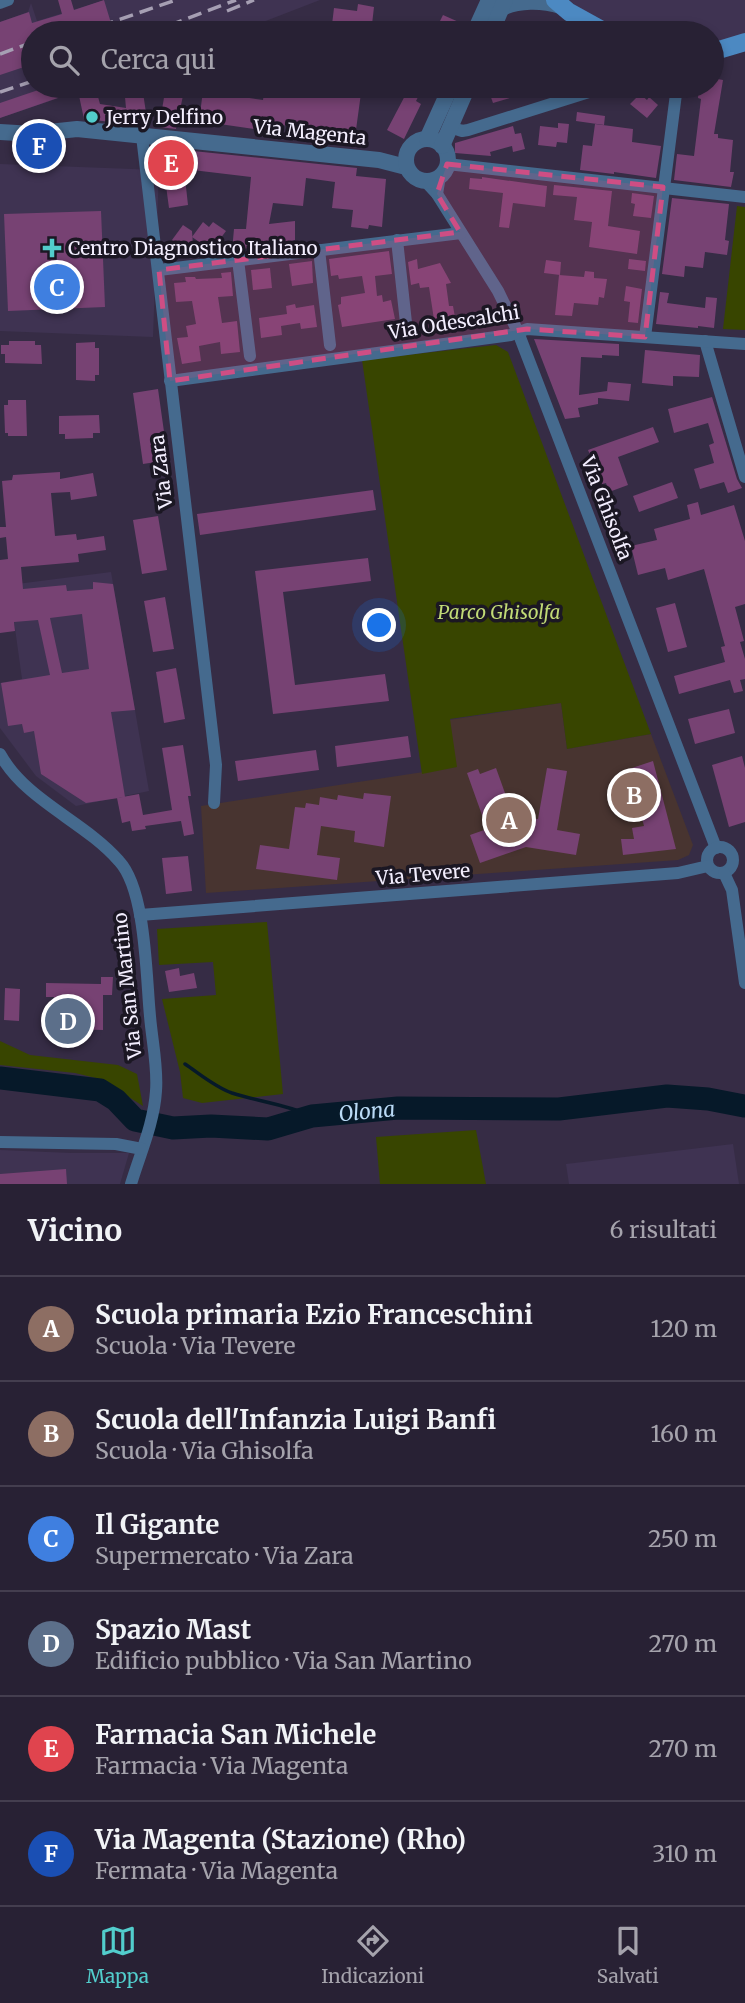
<!DOCTYPE html>
<html lang="it">
<head>
<meta charset="utf-8">
<style>
  body { margin:0; font-family:Merriweather,serif; background:#342e40; color:#f1f3f6 }
  .you { position:absolute; left:380px; top:626px; width:24px; height:24px; margin:-18px; border:5px solid #fff; border-radius:50%; background:#1a73e8; box-shadow:0 0 0 10px #1a73e833 }
  .badge { display:grid; place-items:center; width:46px; height:46px; border-radius:50%; background:#52cdcc; color:#fff; font-size:23px; font-weight:700 }
  .pin { position:absolute; translate:-50% -50%; border:4px solid #fff; box-shadow:0 2px 7px #0006 }
  .list { margin:0; padding:0; list-style:none }
  h2 { display:flex; justify-content:space-between; align-items:center; height:91px; margin:0; padding:0 28px; font-size:30px }
  h2 small { font-size:23px; font-weight:400; color:#a5a3ac }
  .list li { display:grid; grid-template-columns:46px 1fr auto; gap:21px; align-items:center; box-sizing:border-box; height:105px; padding:0 28px; border-top:2px solid #443e4f }
  .list b { display:block; font-size:26px; white-space:nowrap }
  .list p { margin:0; font-size:23px; white-space:nowrap; color:#a5a3ac }
  .list em { font-size:23px; font-style:normal; color:#a5a3ac }
  .icon { flex:none; width:38px; height:38px; fill:none; stroke:currentColor; stroke-width:2; stroke-linecap:round; stroke-linejoin:round }
  .map { position:relative; flex:none; width:745px; height:1184px; overflow:hidden }
  .search { position:absolute; background:#282134; box-shadow:0 4px 10px #0003; left:21px; right:21px; top:21px; height:77px; display:flex; align-items:center; gap:18px; box-sizing:border-box; padding:0 24px; border-radius:38px; color:#a5a3ac; font-size:26px }
  .sheet { height:721px; background:#282134 }
  nav { display:flex; justify-content:space-around; align-items:center; box-sizing:border-box; height:98px; border-top:2px solid #443e4f; background:#282134; font-size:19px; color:#a5a3ac }
  nav a { display:grid; justify-items:center; gap:4px }
  nav .on { color:#52cdcc }
  .map>svg:first-child { display:block }
  .built { fill:#3f3352 }
  .education { fill:#483430 }
  .green { fill:#384500 }
  .lines { fill:none; stroke-linecap:round; stroke-linejoin:round }
  .stream { stroke:#061929; stroke-width:3.5 }
  .river { stroke:#061929; stroke-width:23 }
  .building { fill:#774273; fill-rule:evenodd }
  .minor { stroke:#456a8e; stroke-width:12 }
  .tertiary { stroke:#456a8e; stroke-width:16 }
  .secondary { stroke:#4c89c2; stroke-width:18 }
  .rail { stroke:#a69fb3; stroke-width:3.5; stroke-dasharray:14 7; stroke-linecap:butt }
  .marked { fill:#ce4e84; fill-opacity:0.2; stroke:#ce4e84; stroke-width:5; stroke-dasharray:14 9; stroke-linejoin:round }
  .poi-dot { fill:#52cdcc; stroke:#1b1723; stroke-width:2.5 }
  .labels { text-anchor:middle; dominant-baseline:central; stroke-width:7; stroke-linejoin:round; paint-order:stroke }
  .poi-label { font-size:19px; fill:#f3eefe; stroke:#1b1723; text-anchor:start }
  .street-label { font-size:19px; fill:#f3eefe; stroke:#1b1723 }
  .park-label { font-size:19px; font-style:italic; fill:#c1da76; stroke:#1b1723 }
  .water-label { font-size:21px; font-style:italic; fill:#badaf6; stroke:#1b1723 }
</style>
</head>
<body>
<div class="map">
<svg width="745" height="1184" viewBox="0 0 745 1184">
  <rect width="100%" height="100%" fill="#362c45"/>
  <g class="built">
    <polygon points="105,0 320,0 235,33 33,33 33,86 94,86 0,118 0,22 28,12 31,3 37,21"/>
    <polygon points="569,0 745,0 745,38 712,47 712,33 621,33 594,21"/>
    <polygon points="0,164 159,170 153,337 0,331"/>
    <polygon points="111,572 149,791 76,806 36,776 0,728 0,683 22,679 9,585"/>
    <polygon points="733,1144 739,1184 569,1184 566,1164"/>
    <polygon points="0,1150 71,1153 129,1153 120,1184 0,1184"/>
  </g>
  <polygon class="education" points="561,703 567,749 651,734 693,845 689,855 678,860 206,893 201,806 456,767 449,720"/>
  <g class="green">
    <polygon points="737,206 745,207 745,330 723,329"/>
    <polygon points="496,345 508,352 651,734 567,749 561,703 450,719 457,767 422,774 362,360"/>
    <polygon points="267,922 283,1094 202,1103 183,1098 180,1072 162,999 216,995 213,962 159,965 157,929"/>
    <polygon points="0,1041 30,1055 118,1065 137,1074 143,1106 100,1079 75,1073 0,1065"/>
    <polygon points="476,1130 486,1184 380,1184 376,1137"/>
  </g>
  <g class="lines">
    <path class="stream" d="M185 1064C200 1074 215 1087 232 1093 260 1102 285 1104 312 1116"/>
    <path class="river" id="s1" d="M0 1078 100 1090 116 1100 135 1120 173 1128 211 1126 268 1129 312 1116 398 1108 559 1109 667 1096 708 1099 744 1106"/>
  </g>
  <g class="building">
    <polygon points="58,0 71,0 74,10 104,0 114,33 33,33 33,64 0,75 0,22 29,12 32,23 62,14"/>
    <polygon points="358,4 374,7 371,33 331,33 334,8 357,11"/>
    <polygon points="443,15 461,23 456,33 434,33"/>
    <polygon points="712,78 723,80 714,134 718,134 718,138 733,140 730,172 734,172 731,187 674,180 677,154 694,156 701,99 698,98 699,86 712,86"/>
    <polygon points="50,86 95,86 100,104 126,108 124,86 142,86 148,126 84,119 78,91 0,118 0,103"/>
    <polygon points="166,86 185,86 176,129 159,127"/>
    <polygon points="265,86 362,86 355,137 303,131 302,135 287,132 288,126 255,121 254,129 199,121 203,91 263,100"/>
    <polygon points="487,86 543,86 543,88 493,103"/>
    <polygon points="408,90 419,95 416,101 421,104 404,139 387,130"/>
    <polygon points="640,94 647,100 649,97 658,105 647,118 630,104"/>
    <polygon points="577,112 605,116 604,125 576,121"/>
    <polygon points="558,123 569,124 567,143 557,142 556,147 538,145 540,126 558,128"/>
    <polygon points="595,124 633,129 632,142 661,146 656,178 614,172 614,174 580,170 583,145 592,146"/>
    <polygon points="513,126 515,134 521,133 525,149 513,152 512,146 490,152 491,156 455,153 455,143"/>
    <polygon points="193,151 357,168 356,176 386,179 382,227 369,225 368,229 351,227 353,210 332,208 335,182 306,178 303,206 273,203 269,224 295,221 295,240 232,251 234,229 246,229 251,177 184,169 188,205 169,208 162,156 182,156"/>
    <polygon points="482,177 547,186 545,207 513,203 509,228 499,227 503,193 469,189 470,178 482,179"/>
    <polygon points="554,185 612,191 608,226 640,231 637,254 589,247 592,222 574,220 577,197 553,195"/>
    <polygon points="632,193 654,196 651,218 633,216 635,204 631,203"/>
    <polygon points="672,198 729,204 725,240 729,241 727,255 705,252 703,268 685,266 684,277 662,274"/>
    <polygon points="101,211 105,307 8,311 4,214"/>
    <polygon points="203,222 209,227 213,222 226,231 217,243 214,241 208,248 192,237"/>
    <polygon points="183,225 192,231 193,245 189,252 172,240"/>
    <polygon points="389,251 392,274 375,276 377,296 382,295 383,302 391,300 395,319 342,327 338,305 341,304 341,297 365,293 362,276 339,279 338,275 331,276 329,259"/>
    <polygon points="417,259 418,269 440,263 451,283 446,284 449,306 453,306 456,323 435,326 429,287 420,288 419,283 411,285 408,262"/>
    <polygon points="629,259 646,261 645,271 628,269"/>
    <polygon points="546,260 561,262 560,275 544,273"/>
    <polygon points="312,261 313,283 292,286 289,264"/>
    <polygon points="270,268 272,288 253,290 251,270"/>
    <polygon points="585,271 594,272 594,278 607,279 604,298 599,297 598,305 574,303 572,316 555,315 559,275 584,277"/>
    <polygon points="231,272 233,296 218,297 222,323 237,321 240,352 221,354 220,342 199,346 201,361 182,364 177,338 188,337 186,326 196,324 192,301 176,302 174,283 186,282 185,277 195,277 196,279 222,278 221,273"/>
    <polygon points="626,286 642,289 638,323 628,322 630,302 624,301"/>
    <polygon points="660,292 669,293 667,303 705,308 706,297 717,298 714,328 698,326 698,328 656,324"/>
    <polygon points="295,304 296,308 314,305 317,327 301,329 300,323 281,326 282,335 261,338 259,318 287,314 286,306"/>
    <polygon points="534,339 619,344 619,356 602,355 602,358 581,357 579,395 607,391 608,382 631,384 629,401 598,398 598,404 578,408 580,417 565,419"/>
    <polygon points="9,341 35,341 35,345 41,345 42,364 5,363 5,354 1,354 1,345 9,345"/>
    <polygon points="95,342 95,348 99,348 99,375 95,375 95,381 76,380 76,343"/>
    <polygon points="645,350 700,355 699,377 673,376 673,386 642,383"/>
    <polygon points="158,389 167,453 155,454 156,462 143,464 133,393"/>
    <polygon points="712,397 737,479 742,488 728,493 724,482 700,489 694,469 714,463 709,445 714,443 708,423 674,433 668,409"/>
    <polygon points="8,400 26,400 27,436 8,436 8,433 5,433 4,405 8,405"/>
    <polygon points="99,415 100,433 93,433 93,438 65,439 65,434 59,434 59,416"/>
    <polygon points="653,427 659,442 618,457 628,485 609,492 606,483 602,484 588,450"/>
    <path d="M60 472V479L93 473 97 496 71 500 70 492 51 493 55 536 76 534 77 540 104 536 106 550 78 554 79 562 21 567 23 589 66 585 67 591 93 589V582L113 584 135 710 111 712 125 797 86 803 41 774 34 731 24 733 22 724 8 726 1 683 50 675 38 620 14 622 15 631 0 633V560L8 559 6 537 0 538V527H6L2 481 12 480 13 475ZM82 614 89 669 62 673 50 618Z"/>
    <polygon points="672,482 678,498 639,512 633,496"/>
    <polygon points="373,490 376,510 200,535 197,514"/>
    <polygon points="698,502 701,515 734,505 745,541 745,604 735,607 744,641 740,642 745,659 745,679 740,680 743,691 734,693 730,680 679,694 674,676 725,662 721,647 725,646 704,569 668,580 665,568 638,575 631,546 657,540 654,529 690,519 687,505"/>
    <polygon points="158,516 167,570 142,574 133,520"/>
    <polygon points="368,558 371,581 283,592 295,685 385,674 389,701 273,714 255,571"/>
    <polygon points="165,597 174,649 153,652 144,601"/>
    <polygon points="675,603 687,647 668,652 656,608"/>
    <polygon points="176,668 185,719 164,723 156,672"/>
    <polygon points="729,709 735,733 695,744 688,719"/>
    <polygon points="408,736 411,757 337,767 335,746"/>
    <polygon points="183,745 191,796 188,796 194,834 184,836 181,821 145,826 146,829 132,831 130,821 122,823 117,798 139,794 143,815 172,810 162,748"/>
    <polygon points="316,750 319,770 238,781 235,761"/>
    <polygon points="742,756 745,768 745,822 729,827 712,765"/>
    <polygon points="653,761 676,849 623,855 621,839 634,839 632,828 644,826 629,769"/>
    <polygon points="496,768 515,821 523,818 538,819 547,768 567,771 557,830 580,834 576,855 526,847 480,863 470,835 487,829 467,773 478,769 480,774"/>
    <polygon points="364,793 391,796 384,847 354,842 355,831 321,826 317,855 340,858 337,880 256,869 260,845 289,849 295,807 305,808 306,803 319,805 320,797 337,800 338,795 363,799"/>
    <polygon points="188,856 192,891 166,894 162,858"/>
    <polygon points="179,968 180,976 194,973 197,988 169,992 165,971"/>
    <polygon points="101,977 113,977 112,995 103,995 103,1030 66,1029 66,1036 53,1036 54,997 46,997 46,983 101,984"/>
    <polygon points="5,988 20,989 19,1021 4,1020"/>
    <polygon points="66,1169 67,1184 0,1184 0,1174"/>
  </g>
  <g class="lines">
    <g class="minor">
      <polyline points="0,3 8,0"/>
      <polyline points="450,127 462,131 468,130 608,86"/>
      <polyline points="142,136 216,765 214,803"/>
      <polyline points="447,164 745,197"/>
      <polyline points="425,181 437,194 498,291 518,332 716,848"/>
      <polyline points="437,194 440,176"/>
      <polyline points="397,240 407,332"/>
      <polyline points="319,250 330,345"/>
      <polyline points="238,260 250,356"/>
      <polyline points="159,270 461,233"/>
      <polyline points="645,337 677,86"/>
      <polyline points="705,341 745,477"/>
      <polyline points="170,381 511,335 527,329 745,344"/>
      <path d="M0 754C26 801 84 821 119 861 146 890 146 976 150 1016 152 1041 158 1067 156 1091 154 1123 140 1154 131 1184"/>
      <circle cx="720" cy="860" r="13"/>
      <polyline points="724,873 732,890 745,983"/>
      <polyline points="140,915 678,873 708,866"/>
      <polyline points="0,1142 116,1144 142,1149"/>
    </g>
    <g class="tertiary">
      <path d="M502 8C518 0 542 0 561 6"/>
      <polyline points="474,33 489,0"/>
      <polyline points="491,33 505,0"/>
      <polyline points="0,132 50,135"/>
      <polyline points="40,133 77,129 379,160 406,167"/>
      <circle cx="427" cy="160" r="21"/>
      <polyline points="427,139 451,86"/>
      <polyline points="442,146 468,86"/>
    </g>
    <g class="secondary">
      <polyline points="555,0 569,12 607,33"/>
      <polyline points="712,52 745,42"/>
    </g>
    <g class="rail">
      <polyline points="227,11 254,0"/>
      <polyline points="59,33 88,23"/>
      <polyline points="80,33 176,0"/>
      <polyline points="149,33 236,0"/>
      <polyline points="0,54 33,42"/>
      <polyline points="0,92 33,81"/>
    </g>
  </g>
  <path class="marked" d="M447 164 663 187 645 337 527 329 170 381 159 270 460 232 437 194Z"/>
  <g class="poi-dot">
    <circle cx="92" cy="117" r="7"/>
    <path d="M48.5 237.5h7v7h7v7h-7v7h-7v-7h-7v-7h7z"/>
  </g>
  <g class="labels">
    <g class="poi-label">
      <text x="106" y="117">Jerry Delfino</text>
      <text x="68" y="248">Centro Diagnostico Italiano</text>
    </g>
    <g class="street-label">
      <text transform="translate(310 132) rotate(6)">Via Magenta</text>
      <text transform="translate(454 322) rotate(-9)">Via Odescalchi</text>
      <text transform="translate(161 472) rotate(-97)">Via Zara</text>
      <text transform="translate(607 508) rotate(69)">Via Ghisolfa</text>
      <text transform="translate(423 874) rotate(-5)">Via Tevere</text>
      <text transform="translate(127 986) rotate(-96)">Via San Martino</text>
    </g>
    <g class="park-label">
      <text x="499" y="612">Parco Ghisolfa</text>
    </g>
    <g class="water-label">
      <text stroke="none"><textPath href="#s1" startOffset="382">Olona</textPath></text>
    </g>
  </g>
</svg>
<div class="you"></div>
<div class="pin badge" style="left:509px;top:820px;background:#8d6e63">A</div>
<div class="pin badge" style="left:634px;top:795px;background:#8d6e63">B</div>
<div class="pin badge" style="left:57px;top:287px;background:#3f7fe0">C</div>
<div class="pin badge" style="left:68px;top:1021px;background:#5c6f8a">D</div>
<div class="pin badge" style="left:171px;top:163px;background:#e0444e">E</div>
<div class="pin badge" style="left:39px;top:146px;background:#1a4fb4">F</div>
<div class="search"><svg class="icon" aria-label="search" viewBox="0 0 24 24"><circle cx="10" cy="10" r="6"/><path d="M15 15l6 6"/></svg>Cerca qui</div>
</div>
<section class="sheet">
<h2>Vicino<small>6 risultati</small></h2>
<ul class="list">
<li><span class="badge" style="background:#8d6e63">A</span><div><b>Scuola primaria Ezio Franceschini</b><p>Scuola · Via Tevere</p></div><em>120 m</em></li>
<li><span class="badge" style="background:#8d6e63">B</span><div><b>Scuola dell'Infanzia Luigi Banfi</b><p>Scuola · Via Ghisolfa</p></div><em>160 m</em></li>
<li><span class="badge" style="background:#3f7fe0">C</span><div><b>Il Gigante</b><p>Supermercato · Via Zara</p></div><em>250 m</em></li>
<li><span class="badge" style="background:#5c6f8a">D</span><div><b>Spazio Mast</b><p>Edificio pubblico · Via San Martino</p></div><em>270 m</em></li>
<li><span class="badge" style="background:#e0444e">E</span><div><b>Farmacia San Michele</b><p>Farmacia · Via Magenta</p></div><em>270 m</em></li>
<li><span class="badge" style="background:#1a4fb4">F</span><div><b>Via Magenta (Stazione) (Rho)</b><p>Fermata · Via Magenta</p></div><em>310 m</em></li>
</ul>
</section>
<nav>
<a class="on"><svg class="icon" aria-label="map" viewBox="0 0 24 24"><path d="M3 6l6-2 6 2 6-2v14l-6 2-6-2-6 2zM9 4v14M15 6v14"/></svg>Mappa</a>
<a><svg class="icon" aria-label="directions" viewBox="0 0 24 24"><path d="M12 3l9 9-9 9-9-9zM9 14v-3h6M13 9l2 2-2 2"/></svg>Indicazioni</a>
<a><svg class="icon" aria-label="saved" viewBox="0 0 24 24"><path d="M7 4h10v16l-5-4-5 4z"/></svg>Salvati</a>
</nav>
</body>
</html>
